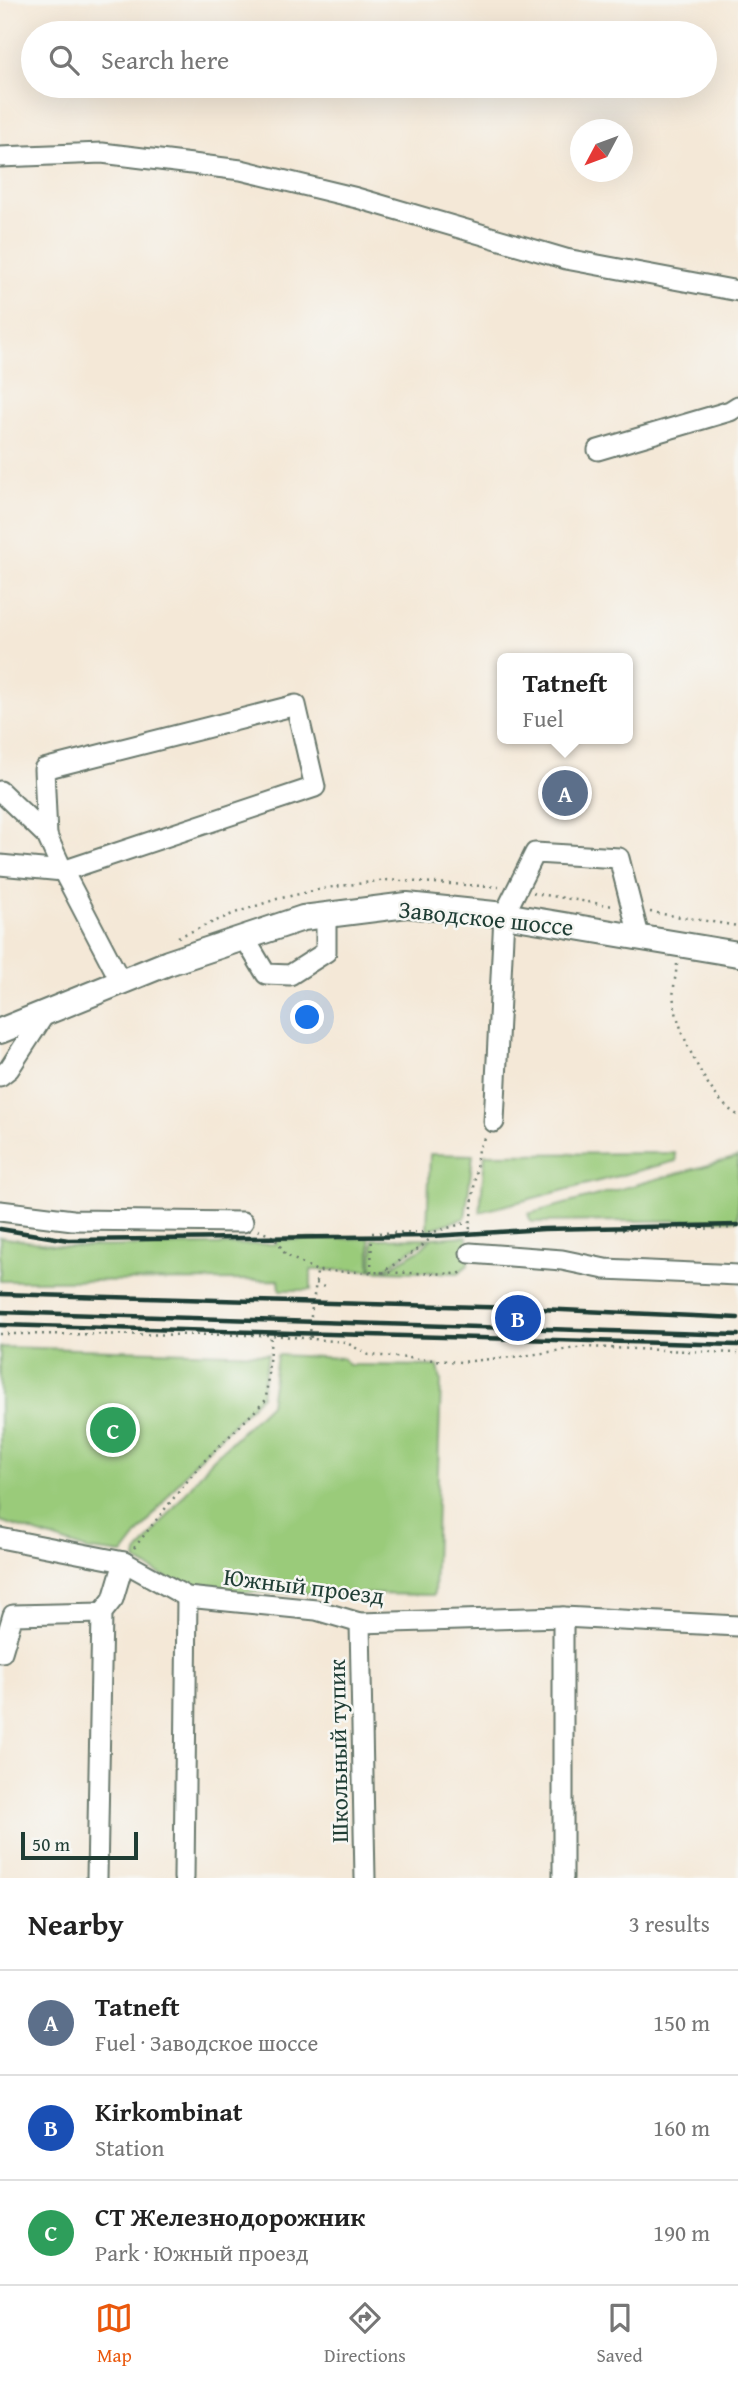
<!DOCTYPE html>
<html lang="en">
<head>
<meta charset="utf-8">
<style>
  body { margin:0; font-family:"Gentium Book Plus",serif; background:#f6f6f6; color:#222 }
  .compass { position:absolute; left:570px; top:119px; width:63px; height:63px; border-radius:50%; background:#fff; box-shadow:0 7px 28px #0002; rotate:229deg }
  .scale { position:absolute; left:21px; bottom:18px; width:117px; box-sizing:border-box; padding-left:7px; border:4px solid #1f3d34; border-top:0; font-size:19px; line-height:24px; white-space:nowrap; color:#1f3d34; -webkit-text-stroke:5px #f6f6f2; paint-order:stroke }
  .you { position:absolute; left:308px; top:1018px; width:24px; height:24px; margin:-18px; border:5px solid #fff; border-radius:50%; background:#1a73e8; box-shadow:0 0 0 10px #1a73e833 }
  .badge { display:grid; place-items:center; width:46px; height:46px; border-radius:50%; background:#ea580c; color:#fff; font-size:23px; font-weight:700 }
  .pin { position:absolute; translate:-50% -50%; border:4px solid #fff; box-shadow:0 2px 7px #0006 }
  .popup { position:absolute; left:497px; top:653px; width:136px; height:91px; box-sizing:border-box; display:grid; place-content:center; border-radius:10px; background:#fff; filter:drop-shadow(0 2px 5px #0005); font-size:23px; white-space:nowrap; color:#767676 }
  .popup b { font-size:26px; color:#222 }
  .popup::after { content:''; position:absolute; left:50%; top:100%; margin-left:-14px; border:14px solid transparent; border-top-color:#fff }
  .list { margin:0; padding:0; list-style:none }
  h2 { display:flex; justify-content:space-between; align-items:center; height:91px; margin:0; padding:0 28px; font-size:30px }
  h2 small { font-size:23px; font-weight:400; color:#767676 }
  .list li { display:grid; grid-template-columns:46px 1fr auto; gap:21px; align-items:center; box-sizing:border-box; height:105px; padding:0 28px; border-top:2px solid #e0e0e0 }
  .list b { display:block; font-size:26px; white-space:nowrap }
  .list p { margin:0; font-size:23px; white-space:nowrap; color:#767676 }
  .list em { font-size:23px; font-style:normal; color:#767676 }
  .icon { flex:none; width:38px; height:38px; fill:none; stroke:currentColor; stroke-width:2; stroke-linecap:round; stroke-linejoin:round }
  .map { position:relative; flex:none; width:738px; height:1878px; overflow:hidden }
  .search { position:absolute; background:#fff; box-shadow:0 7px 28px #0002; left:21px; right:21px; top:21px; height:77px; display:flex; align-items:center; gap:18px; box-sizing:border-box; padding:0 24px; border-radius:38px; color:#767676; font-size:26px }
  .sheet { height:406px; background:#fff }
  nav { display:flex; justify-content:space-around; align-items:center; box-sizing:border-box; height:98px; border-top:2px solid #e0e0e0; background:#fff; font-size:19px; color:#767676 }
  nav a { display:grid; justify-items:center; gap:4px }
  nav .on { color:#ea580c }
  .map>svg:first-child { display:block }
  .green { fill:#9acb7a; stroke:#5c8457; stroke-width:2 }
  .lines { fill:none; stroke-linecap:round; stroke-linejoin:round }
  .minor-casing { stroke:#6a796d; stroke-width:23 }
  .major-casing { stroke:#6a796d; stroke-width:28 }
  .path { stroke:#6a796d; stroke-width:2.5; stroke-dasharray:2 5; stroke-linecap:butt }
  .minor { stroke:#fff; stroke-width:19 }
  .major { stroke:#fff; stroke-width:24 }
  .rail { stroke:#1f3d34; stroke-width:4.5 }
  .labels { text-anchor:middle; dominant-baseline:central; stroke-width:5; stroke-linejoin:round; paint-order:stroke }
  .street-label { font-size:24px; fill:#1f3d34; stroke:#f6f6f2 }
</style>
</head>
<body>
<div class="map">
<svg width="738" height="1878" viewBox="0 0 738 1878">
  <rect width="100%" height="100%" fill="#f6f6f2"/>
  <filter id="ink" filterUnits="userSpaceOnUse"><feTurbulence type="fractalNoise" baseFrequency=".0143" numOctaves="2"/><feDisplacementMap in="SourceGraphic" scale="14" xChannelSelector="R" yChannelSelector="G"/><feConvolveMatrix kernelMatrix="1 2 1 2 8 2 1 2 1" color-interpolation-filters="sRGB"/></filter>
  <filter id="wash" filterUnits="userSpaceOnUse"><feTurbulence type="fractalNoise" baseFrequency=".00686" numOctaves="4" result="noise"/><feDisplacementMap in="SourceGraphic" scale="28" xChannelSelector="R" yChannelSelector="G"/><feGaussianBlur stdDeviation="1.57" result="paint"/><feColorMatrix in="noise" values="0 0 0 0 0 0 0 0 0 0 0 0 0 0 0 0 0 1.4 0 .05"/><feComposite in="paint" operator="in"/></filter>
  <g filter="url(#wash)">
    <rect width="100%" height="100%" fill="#f4e8d7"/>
    <g class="green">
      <polygon points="675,1153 676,1161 480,1212 485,1154"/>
      <polygon points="430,1154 473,1155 465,1218 427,1230"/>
      <polygon points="738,1157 738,1220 531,1222 528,1214"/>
      <polygon points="467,1236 468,1265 458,1273 385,1271 422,1248 432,1238"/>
      <polygon points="0,1237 67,1247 276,1244 277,1240 370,1238 370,1270 311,1270 311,1290 280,1290 279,1280 0,1281"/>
      <polygon points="429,1238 381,1271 372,1270 373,1239"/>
      <polygon points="0,1347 268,1354 261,1396 192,1465 123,1554 88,1550 0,1521"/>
      <polygon points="277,1355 343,1358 349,1365 438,1366 441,1381 434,1595 235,1592 174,1582 136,1561 137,1554 210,1462 270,1404"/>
    </g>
  </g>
  <g filter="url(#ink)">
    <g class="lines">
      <g class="minor-casing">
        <g id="minor">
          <polyline points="0,157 102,153 241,170 357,198 566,259 738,291"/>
          <polyline points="598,450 730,411 738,406"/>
          <polyline points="0,791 47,836 63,871 121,982"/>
          <polyline points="0,865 63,871 315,787 296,705 44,769 47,836"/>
          <polyline points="244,937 266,974 290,975 326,952 326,915"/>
          <polyline points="0,1076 9,1069 44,1015"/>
          <polyline points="494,1122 504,915 535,853 619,858 639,936"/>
          <polyline points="0,1211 73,1220 243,1222"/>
          <polyline points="470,1253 562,1260 605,1269 738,1275"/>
          <polyline points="0,1538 124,1562 187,1597 316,1610 360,1623 563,1617 738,1626"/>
          <polyline points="563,1617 563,1878"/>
          <polyline points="360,1623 365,1878"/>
          <polyline points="0,1652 2,1652 13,1615 102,1613"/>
          <polyline points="97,1878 102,1613 113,1599 124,1562"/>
          <polyline points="184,1878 187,1597"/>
        </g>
      </g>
      <g class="major-casing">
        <polyline id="major" points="0,1031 168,963 303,918 407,905 504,915 738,954"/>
      </g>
      <g class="path">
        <polyline points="533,893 613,906"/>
        <polyline points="650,912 738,926"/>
        <polyline points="178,937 235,913 277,899 326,888 386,880 499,887"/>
        <path d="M677 964C676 976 672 991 674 1002 678 1032 710 1102 738 1115"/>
        <polyline points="258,1230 274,1237 286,1255 317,1271"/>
        <polyline points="615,1230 738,1228"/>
        <polyline points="372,1233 432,1232"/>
        <polyline points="469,1236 478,1149 486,1137"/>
        <polyline points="371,1272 372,1230"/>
        <polyline points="381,1273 421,1247 433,1236 433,1232 469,1222"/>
        <polyline points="316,1283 328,1289"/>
        <polyline points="0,1334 271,1335 345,1342 369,1355 461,1362 522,1356 584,1347 738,1353"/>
        <path d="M311 1338C308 1315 316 1294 317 1271L459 1274 464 1270"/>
        <polyline points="134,1548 200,1465 266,1400 271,1336"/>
      </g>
      <use href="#minor" class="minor"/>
      <use href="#major" class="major"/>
      <g class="rail">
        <polyline points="0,1229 68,1240 433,1236 544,1229 738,1225"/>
        <polyline points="0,1294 518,1308 738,1318"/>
        <polyline points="0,1312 738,1335"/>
        <polyline points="0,1325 738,1345"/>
      </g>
    </g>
  </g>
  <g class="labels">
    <g class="street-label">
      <text transform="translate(486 918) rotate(6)">Заводское шоссе</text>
      <text transform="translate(304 1586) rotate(7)">Южный проезд</text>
      <text transform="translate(338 1751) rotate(-91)">Школьный тупик</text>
    </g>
  </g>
</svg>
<svg class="compass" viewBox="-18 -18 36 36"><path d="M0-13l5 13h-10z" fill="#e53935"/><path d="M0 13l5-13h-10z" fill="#767676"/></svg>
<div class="scale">50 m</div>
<div class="you"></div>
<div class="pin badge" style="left:565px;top:793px;background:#5c6f8a">A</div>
<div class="popup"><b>Tatneft</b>Fuel</div>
<div class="pin badge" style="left:518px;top:1318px;background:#1a4fb4">B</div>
<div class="pin badge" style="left:113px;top:1430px;background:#2e9e5b">C</div>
<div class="search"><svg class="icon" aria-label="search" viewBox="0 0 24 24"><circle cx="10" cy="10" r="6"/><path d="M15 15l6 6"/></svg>Search here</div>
</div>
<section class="sheet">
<h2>Nearby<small>3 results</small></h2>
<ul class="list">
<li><span class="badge" style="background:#5c6f8a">A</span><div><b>Tatneft</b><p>Fuel · Заводское шоссе</p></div><em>150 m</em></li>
<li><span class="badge" style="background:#1a4fb4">B</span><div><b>Kirkombinat</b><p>Station</p></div><em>160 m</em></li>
<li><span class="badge" style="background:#2e9e5b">C</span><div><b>СТ Железнодорожник</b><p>Park · Южный проезд</p></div><em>190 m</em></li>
</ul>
</section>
<nav>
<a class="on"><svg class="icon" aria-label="map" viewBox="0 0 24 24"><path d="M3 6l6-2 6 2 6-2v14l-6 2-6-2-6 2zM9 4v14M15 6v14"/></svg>Map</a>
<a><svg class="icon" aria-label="directions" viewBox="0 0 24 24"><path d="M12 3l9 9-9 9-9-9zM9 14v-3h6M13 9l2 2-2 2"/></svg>Directions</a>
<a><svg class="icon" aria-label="saved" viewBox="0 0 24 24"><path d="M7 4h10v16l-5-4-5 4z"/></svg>Saved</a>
</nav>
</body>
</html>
